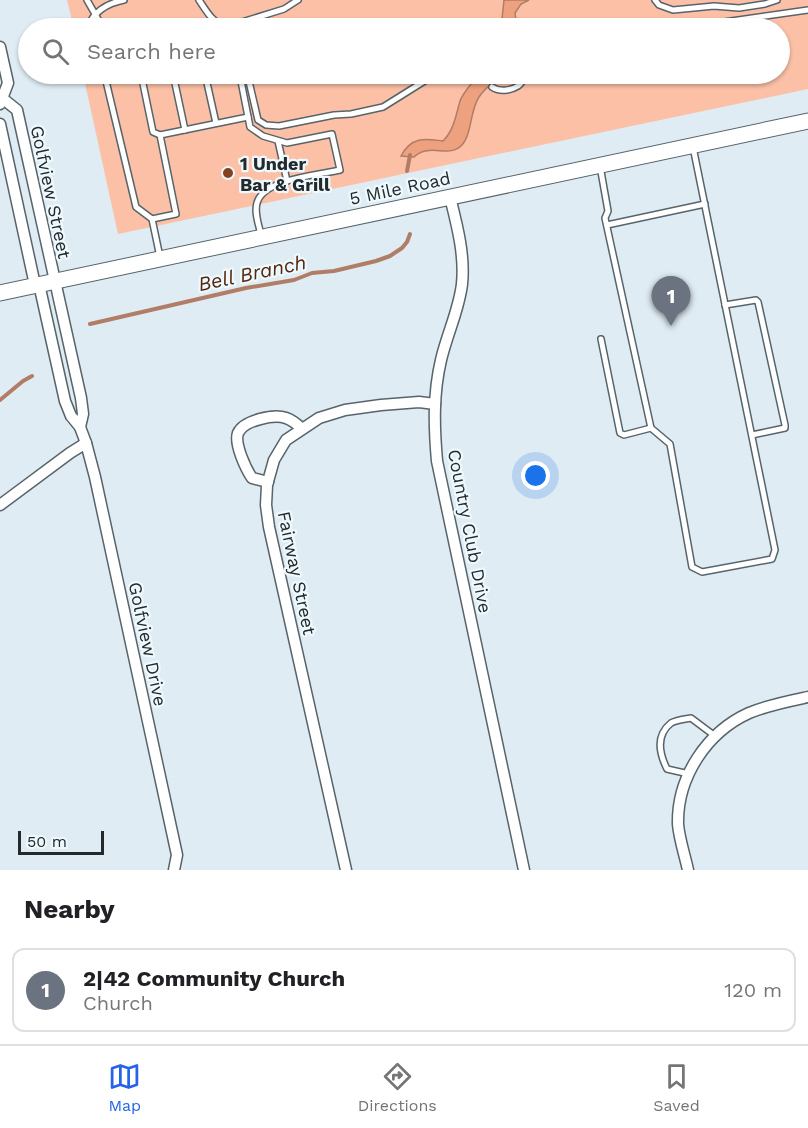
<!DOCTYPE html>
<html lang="en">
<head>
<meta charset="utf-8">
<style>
  body { margin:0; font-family:"Work Sans",sans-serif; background:#f6f6f6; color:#202124 }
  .scale { position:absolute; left:18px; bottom:15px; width:86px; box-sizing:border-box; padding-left:6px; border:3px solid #24292c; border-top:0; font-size:16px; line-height:21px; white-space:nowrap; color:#24292c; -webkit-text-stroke:4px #eef9fe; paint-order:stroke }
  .you { position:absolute; left:536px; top:476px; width:21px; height:21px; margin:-15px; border:4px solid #fff; border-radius:50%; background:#1a73e8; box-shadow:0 0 0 9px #1a73e833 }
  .badge { display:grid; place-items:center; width:39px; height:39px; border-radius:50%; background:#2563eb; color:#fff; font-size:20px; font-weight:700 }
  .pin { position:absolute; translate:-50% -50px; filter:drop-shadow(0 2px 3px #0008) }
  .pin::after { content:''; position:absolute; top:32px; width:21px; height:18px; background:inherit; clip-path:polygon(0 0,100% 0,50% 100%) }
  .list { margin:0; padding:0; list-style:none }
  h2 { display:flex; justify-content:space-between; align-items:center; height:78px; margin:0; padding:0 24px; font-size:26px }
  h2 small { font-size:20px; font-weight:400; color:#757577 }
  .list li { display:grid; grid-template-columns:39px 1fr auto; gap:18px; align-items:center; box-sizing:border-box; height:84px; margin:0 12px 12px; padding:0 12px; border:2px solid #e0e0e0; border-radius:12px }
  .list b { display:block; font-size:22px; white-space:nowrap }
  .list p { margin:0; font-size:20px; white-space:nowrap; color:#757577 }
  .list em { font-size:20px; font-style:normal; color:#757577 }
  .icon { flex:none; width:33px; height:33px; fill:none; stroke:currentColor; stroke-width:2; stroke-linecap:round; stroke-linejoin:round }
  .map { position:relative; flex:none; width:808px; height:870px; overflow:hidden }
  .search { position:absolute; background:#fff; box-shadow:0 2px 4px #0004; left:18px; right:18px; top:18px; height:66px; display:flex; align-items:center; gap:15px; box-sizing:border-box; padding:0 21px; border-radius:33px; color:#757577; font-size:22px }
  .sheet { height:174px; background:#fff }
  nav { display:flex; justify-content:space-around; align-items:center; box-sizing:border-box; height:84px; border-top:2px solid #e0e0e0; background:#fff; font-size:16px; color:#757577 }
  nav a { display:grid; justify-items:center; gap:3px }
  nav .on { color:#2563eb }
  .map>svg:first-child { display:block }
  .green { fill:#fbc0a6 }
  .water { fill:#eea17f; stroke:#b17d66; stroke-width:1.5 }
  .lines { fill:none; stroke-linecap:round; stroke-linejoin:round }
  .stream { stroke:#b17d66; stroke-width:4 }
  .service-casing { stroke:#58646a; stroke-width:8 }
  .minor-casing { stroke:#58646a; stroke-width:13 }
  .secondary-casing { stroke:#58646a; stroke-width:17 }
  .service { stroke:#fff; stroke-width:5 }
  .minor { stroke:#fff; stroke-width:10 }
  .secondary { stroke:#fff; stroke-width:15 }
  .poi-dot { fill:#88411f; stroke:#eef9fe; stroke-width:2 }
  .labels { text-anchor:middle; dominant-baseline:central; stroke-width:4.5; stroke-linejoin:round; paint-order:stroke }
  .poi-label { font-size:18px; font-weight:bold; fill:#24292c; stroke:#eef9fe; text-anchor:start }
  .street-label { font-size:18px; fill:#24292c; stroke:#eef9fe }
  .water-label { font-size:20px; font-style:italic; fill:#55250c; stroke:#eef9fe }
</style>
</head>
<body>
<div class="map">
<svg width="808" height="870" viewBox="0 0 808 870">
  <rect width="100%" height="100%" fill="#dfecf3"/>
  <polygon class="green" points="67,0 808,0 808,89 118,234 83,74 780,74 780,28 74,28"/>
  <g class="water">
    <polygon points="504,0 529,0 521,4 515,13 517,28 501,28"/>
    <path d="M480 74H500L499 77C492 83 484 89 479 97 470 110 472 134 462 145 449 159 430 142 414 157L401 156C411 137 424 138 443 141 454 130 456 115 460 101 463 93 474 80 480 74Z"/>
  </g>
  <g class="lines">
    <g class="stream">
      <polyline points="407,171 410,155"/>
      <polyline points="90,324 246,288 294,280 312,273 334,271 376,261 390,256 402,248 407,242 410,234"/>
      <polyline points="0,400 23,381 32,376"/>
    </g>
    <g class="service-casing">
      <g id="service">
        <polyline points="87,0 103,28"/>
        <path d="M199 0C207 12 212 22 226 27L284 9 298 0"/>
        <polyline points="655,0 659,5 673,10 714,6 739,8 765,4 777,0"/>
        <path d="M88 28C92 12 108 3 124 0"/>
        <polyline points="682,28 808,10"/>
        <polyline points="141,74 153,132 160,135"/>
        <polyline points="143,74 106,81 136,207 152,219 160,257"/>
        <polyline points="173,74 185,130"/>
        <polyline points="205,74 216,123"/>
        <path d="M234 74 241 81 250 127 263 136 287 143 332 134 340 170C318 175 263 179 257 203 254 213 259 225 261 235"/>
        <polyline points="245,74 248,77 258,120 266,125 279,126 334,115 351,114 383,107 431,77 439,74"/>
        <path d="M492 87C499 92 510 91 518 86 522 83 525 77 529 74"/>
        <polyline points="278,141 287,181"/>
        <polyline points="600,166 608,211 605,218 651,428 670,444 692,567 702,572 772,559 775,550 693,147"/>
        <polyline points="152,219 176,214 160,135 248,117"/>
        <polyline points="607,225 705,204"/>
        <polyline points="725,305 756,300 758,302 785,425 785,428 752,435"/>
        <polyline points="601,339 620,433 624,435 651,428"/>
        <path d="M689 774 667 769C659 753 656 735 671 723 676 720 685 719 691 718L715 736"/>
      </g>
    </g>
    <g class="minor-casing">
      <g id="minor">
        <polyline points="0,47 8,83 0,104"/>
        <polyline points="2,98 17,110 81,398 83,414 80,427"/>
        <polyline points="0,124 35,285"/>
        <path d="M450 197C457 225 465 255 462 284 459 310 447 334 441 360 433 394 434 427 437 461L524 870"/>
        <polyline points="39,284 65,401 71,416 80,427 86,443 95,477 177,855 174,870"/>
        <path d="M268 482 252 478C246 469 234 444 238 433 244 420 274 414 286 418 292 420 298 425 302 429"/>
        <polyline points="0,505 70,453 86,443"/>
        <polyline points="346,870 269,527 266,505 267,485 274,460 286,440 319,418 345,410 381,405 419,402 435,404"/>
        <path d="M688 870C685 856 679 838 678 824 677 777 707 732 749 713 768 705 789 701 808 697"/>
      </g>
    </g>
    <g class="secondary-casing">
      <polyline id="secondary" points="0,293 808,121"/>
    </g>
    <use href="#service" class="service"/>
    <use href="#minor" class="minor"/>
    <use href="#secondary" class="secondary"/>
  </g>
  <circle class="poi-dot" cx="228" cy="173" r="6"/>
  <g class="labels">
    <g class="poi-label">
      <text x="240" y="163">1 Under<tspan x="240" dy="21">Bar &amp; Grill</tspan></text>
    </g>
    <g class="street-label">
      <text transform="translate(400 188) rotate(-12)">5 Mile Road</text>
      <text transform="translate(51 192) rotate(78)">Golfview Street</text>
      <text transform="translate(470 531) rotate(79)">Country Club Drive</text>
      <text transform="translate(297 573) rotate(78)">Fairway Street</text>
      <text transform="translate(148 644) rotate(78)">Golfview Drive</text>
    </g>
    <g class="water-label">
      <text transform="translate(252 273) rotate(-12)">Bell Branch</text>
    </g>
  </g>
</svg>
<div class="scale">50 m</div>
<div class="you"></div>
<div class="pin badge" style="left:671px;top:326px;background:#6b7280">1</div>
<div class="search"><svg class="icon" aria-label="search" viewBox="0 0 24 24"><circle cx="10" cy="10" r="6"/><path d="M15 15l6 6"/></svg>Search here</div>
</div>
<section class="sheet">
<h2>Nearby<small></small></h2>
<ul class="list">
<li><span class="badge" style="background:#6b7280">1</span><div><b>2|42 Community Church</b><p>Church</p></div><em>120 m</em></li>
</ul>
</section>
<nav>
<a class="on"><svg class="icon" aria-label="map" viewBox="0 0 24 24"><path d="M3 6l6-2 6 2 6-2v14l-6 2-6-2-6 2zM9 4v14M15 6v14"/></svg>Map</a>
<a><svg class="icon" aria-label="directions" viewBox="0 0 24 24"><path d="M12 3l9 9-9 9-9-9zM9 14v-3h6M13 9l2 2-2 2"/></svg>Directions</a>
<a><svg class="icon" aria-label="saved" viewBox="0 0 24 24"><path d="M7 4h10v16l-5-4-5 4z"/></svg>Saved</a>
</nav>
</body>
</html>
